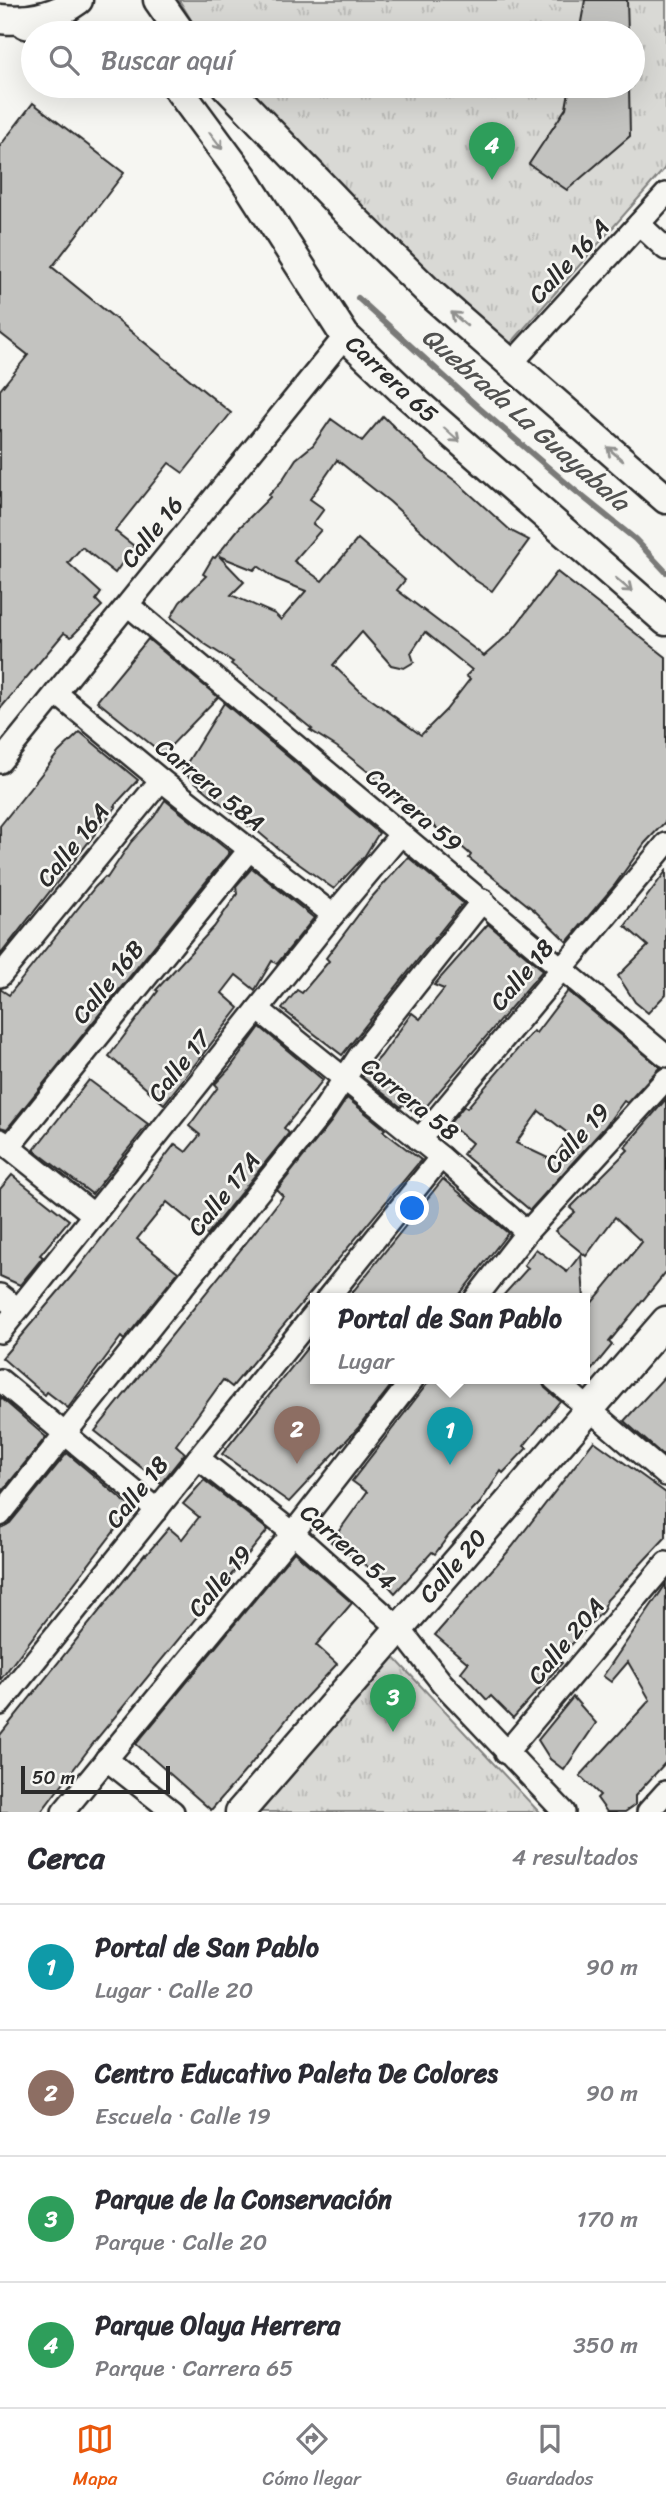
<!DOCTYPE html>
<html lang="es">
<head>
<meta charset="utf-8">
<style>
  body { margin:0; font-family:Sriracha,sans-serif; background:#f7f7f7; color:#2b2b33 }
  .scale { position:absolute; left:21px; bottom:18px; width:149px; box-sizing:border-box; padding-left:7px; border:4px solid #2b2b2b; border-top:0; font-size:19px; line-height:24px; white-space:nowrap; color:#2b2b2b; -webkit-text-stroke:5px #f6f6f2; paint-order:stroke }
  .you { position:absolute; left:413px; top:1209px; width:24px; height:24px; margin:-18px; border:5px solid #fff; border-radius:50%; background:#1a73e8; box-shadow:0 0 0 10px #1a73e833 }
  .badge { display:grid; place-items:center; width:46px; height:46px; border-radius:50%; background:#ea580c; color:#fff; font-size:23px; font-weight:700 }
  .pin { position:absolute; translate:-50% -58px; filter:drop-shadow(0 2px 4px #0008) }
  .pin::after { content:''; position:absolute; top:37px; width:24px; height:21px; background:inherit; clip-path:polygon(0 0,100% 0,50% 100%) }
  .popup { position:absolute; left:310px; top:1293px; width:280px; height:91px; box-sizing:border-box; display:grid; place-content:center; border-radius:0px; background:#fff; filter:drop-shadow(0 2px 5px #0005); font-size:23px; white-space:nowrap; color:#7c7c81 }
  .popup b { font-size:26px; color:#2b2b33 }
  .popup::after { content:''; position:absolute; left:50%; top:100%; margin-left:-14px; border:14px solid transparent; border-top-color:#fff }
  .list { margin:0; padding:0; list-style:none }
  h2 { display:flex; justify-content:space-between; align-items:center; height:91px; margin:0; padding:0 28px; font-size:30px }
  h2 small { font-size:23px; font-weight:400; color:#7c7c81 }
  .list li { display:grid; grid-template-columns:46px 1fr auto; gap:21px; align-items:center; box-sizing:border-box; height:126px; padding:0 28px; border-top:2px solid #e1e1e2 }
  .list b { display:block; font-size:26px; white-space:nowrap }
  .list p { margin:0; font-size:23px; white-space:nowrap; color:#7c7c81 }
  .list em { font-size:23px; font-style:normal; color:#7c7c81 }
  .icon { flex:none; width:38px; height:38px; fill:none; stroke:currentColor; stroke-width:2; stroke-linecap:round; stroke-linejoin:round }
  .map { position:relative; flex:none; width:666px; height:1812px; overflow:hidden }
  .search { position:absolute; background:#fff; box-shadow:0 7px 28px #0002; left:21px; right:21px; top:21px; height:77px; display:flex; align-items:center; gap:18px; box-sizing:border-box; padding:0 24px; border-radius:38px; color:#7c7c81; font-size:26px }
  .sheet { height:595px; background:#fff }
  nav { display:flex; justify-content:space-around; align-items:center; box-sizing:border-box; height:98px; border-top:2px solid #e1e1e2; background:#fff; font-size:19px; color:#7c7c81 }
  nav a { display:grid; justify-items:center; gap:4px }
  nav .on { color:#ea580c }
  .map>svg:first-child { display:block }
  .park { fill:url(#park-tufts); stroke:#828280; stroke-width:2 }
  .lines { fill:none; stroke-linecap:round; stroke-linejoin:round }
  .stream { stroke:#7a7a78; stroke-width:6 }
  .building { fill:#c3c3c0; stroke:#2b2b2b; stroke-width:2; fill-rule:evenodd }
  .street-casing { stroke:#2b2b2b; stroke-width:26 }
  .secondary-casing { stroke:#2b2b2b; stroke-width:33 }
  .street { stroke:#f6f6f2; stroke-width:21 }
  .secondary { stroke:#f6f6f2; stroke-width:28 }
  .oneway { stroke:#90908e }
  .labels { text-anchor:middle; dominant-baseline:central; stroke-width:5; stroke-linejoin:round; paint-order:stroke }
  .street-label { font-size:24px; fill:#2b2b2b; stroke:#f6f6f2 }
  .water-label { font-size:26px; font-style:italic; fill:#525251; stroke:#f6f6f2 }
</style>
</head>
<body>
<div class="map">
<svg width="666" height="1812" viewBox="0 0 666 1812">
  <defs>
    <pattern id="park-tufts" width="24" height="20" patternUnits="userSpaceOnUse" patternTransform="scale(1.75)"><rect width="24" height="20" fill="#d9d9d5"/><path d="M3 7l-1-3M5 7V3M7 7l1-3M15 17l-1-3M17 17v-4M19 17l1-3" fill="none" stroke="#babab7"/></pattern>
  </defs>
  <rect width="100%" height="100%" fill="#f6f6f2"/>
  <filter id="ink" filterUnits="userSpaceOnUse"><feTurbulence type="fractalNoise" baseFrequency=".0143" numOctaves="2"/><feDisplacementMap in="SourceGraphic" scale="14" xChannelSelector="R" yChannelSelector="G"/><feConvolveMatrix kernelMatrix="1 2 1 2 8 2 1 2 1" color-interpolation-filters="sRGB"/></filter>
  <g filter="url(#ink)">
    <g class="park">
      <polygon points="179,0 666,0 666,167 505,350 360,213 245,86 633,86 633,33 199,33"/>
      <polygon points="390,1653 539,1812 254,1812"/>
    </g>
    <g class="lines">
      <polyline class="stream" points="358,298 479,408 572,488 635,539 666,572"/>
    </g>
    <g class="building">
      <polygon points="585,0 627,0 628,33 579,33"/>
      <polygon points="570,86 629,86 630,136 567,190 529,164 566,108"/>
      <polygon points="33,103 124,173 52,267 231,413 183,473 169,463 115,531 134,546 115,573 82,547 68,563 101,593 96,600 102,606 71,637 64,633 0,709 0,390 28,355 0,333 0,146"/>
      <path d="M383 416 429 461 458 483 511 531 529 540 492 591 475 580 390 502 337 460 310 499 324 509 313 524 321 530 294 561 322 581 358 539 405 580 397 590 484 656 510 633 557 572 666 657V821L645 843 614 886 567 942 535 911 469 858 471 855 444 831 442 833 419 812 398 800 372 775 337 747 310 730 312 729 275 699 276 698 231 664 233 662 205 644 171 617 180 602 206 576 203 574 213 557 215 558 240 527 270 497 269 495 281 482 296 459 313 445 331 419 362 441ZM219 556 254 570 258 566 276 579 306 591 281 620 275 614 231 595 244 582ZM362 632 391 665 404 668 414 662 411 653 425 632 472 670 466 676 470 679 446 710 421 735 361 692 333 665Z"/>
      <polygon points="148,639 218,697 163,754 97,701"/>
      <polygon points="224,703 379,833 364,857 334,889 282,852 249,824 248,826 182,771"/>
      <polygon points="80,732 138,780 114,806 116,807 0,955 0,826 59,752"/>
      <polygon points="165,800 230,852 7,1129 0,1127 0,989 9,995 95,887 105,877 107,878 131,842 154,817"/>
      <polygon points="408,857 463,903 342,1055 282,1009 297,990 302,993 329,961 326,958 371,898"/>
      <polygon points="252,868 314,918 277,964 272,961 255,990 236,975 222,993 239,1008 164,1104 109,1056 158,991 156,990 214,927 237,894 236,886"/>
      <polygon points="666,871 666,994 648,1013 635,1002 618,976 648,946 625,926"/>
      <polygon points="488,924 543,970 419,1115 403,1104 401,1107 362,1077 381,1056 412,1013 420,1019 444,989 434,985"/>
      <path d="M568 991 660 1067 627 1103 624 1101 604 1128 530 1210 463 1154 472 1143 449 1124 464 1106 467 1108 533 1031 536 1033ZM539 1111 570 1135 552 1160 516 1143Z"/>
      <polygon points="260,1027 323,1080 284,1128 289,1133 207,1235 167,1202 137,1239 178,1272 124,1340 121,1337 68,1408 47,1392 45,1395 2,1358 75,1272 175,1144 186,1152 200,1135 189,1126 218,1087 215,1084 230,1068"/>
      <polygon points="89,1080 148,1124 92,1194 34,1150"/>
      <polygon points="347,1098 385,1129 383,1131 421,1160 232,1387 223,1380 176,1445 185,1453 161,1483 95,1431 270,1213 283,1196 277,1190 331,1122"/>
      <polygon points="666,1099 666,1272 609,1342 612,1345 585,1378 585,1311 642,1242 615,1217 586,1256 555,1231 575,1212 570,1208 628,1150 625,1147"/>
      <polygon points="12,1175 69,1220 40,1255 43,1257 20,1285 0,1276 0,1189"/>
      <polygon points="443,1179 508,1233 456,1299 347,1299"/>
      <polygon points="536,1249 567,1272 581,1254 584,1299 500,1299 528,1268 524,1265"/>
      <polygon points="315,1338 315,1379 396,1379 358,1428 289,1502 222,1454"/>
      <polygon points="666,1375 666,1458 624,1421"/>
      <polygon points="431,1379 541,1379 545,1388 560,1401 524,1446 527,1448 503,1473 501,1471 480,1503 449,1535 435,1554 432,1552 395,1593 377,1573 331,1542 367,1492 352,1481"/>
      <polygon points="0,1397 46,1437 0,1494"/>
      <polygon points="594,1441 666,1493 666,1537 607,1600 603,1611 558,1659 562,1663 513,1718 491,1696 487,1700 461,1672 468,1663 435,1635 512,1547"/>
      <polygon points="67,1453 132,1508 0,1680 0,1528 10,1523"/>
      <polygon points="204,1480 268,1530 95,1741 41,1812 0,1812 0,1735 145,1554 146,1555 169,1528 182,1539 199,1517 183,1504"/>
      <polygon points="294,1552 352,1603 316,1645 337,1664 294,1710 247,1769 211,1810 136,1744"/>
      <polygon points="666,1584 666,1762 635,1796 635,1805 625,1812 607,1812 597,1798 600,1795 580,1776 650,1700 628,1662 611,1682 603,1676"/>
      <polygon points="573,1697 596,1723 564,1770 550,1759 538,1740"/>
    </g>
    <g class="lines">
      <g class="street-casing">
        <g id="street">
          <polyline points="639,224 666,249"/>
          <polyline points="511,364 666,194"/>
          <polyline points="128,605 666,1056"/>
          <polyline points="56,693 161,780 333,915"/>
          <polyline points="0,762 345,336"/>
          <polyline points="0,976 161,780"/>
          <polyline points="258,1009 441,1157 527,1232"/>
          <polyline points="0,1140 94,1215"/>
          <polyline points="419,1140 666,844"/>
          <polyline points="9,1147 249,850"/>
          <polyline points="0,1295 18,1309"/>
          <polyline points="327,1299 441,1157"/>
          <polyline points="475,1299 527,1232 666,1079"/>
          <polyline points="0,1332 333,915 401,834"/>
          <polyline points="554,1379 666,1475"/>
          <polyline points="0,1380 157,1510"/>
          <polyline points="198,1458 293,1533 399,1628 442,1683 564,1812"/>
          <polyline points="0,1515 321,1114 360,1055 483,900"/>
          <polyline points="0,1704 315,1313"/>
          <polyline points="506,1753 666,1563"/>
          <polyline points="106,1759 173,1812"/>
          <polyline points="63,1812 293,1533 413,1379"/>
          <polyline points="648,1812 666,1792"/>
        </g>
      </g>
      <g class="secondary-casing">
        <g id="secondary">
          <polyline points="158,0 181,33"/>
          <path d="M0 19C28 22 55 17 78 0"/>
          <polyline points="26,24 68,33"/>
          <polyline points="176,86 243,177 345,336 402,390 666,621"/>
          <polyline points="226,86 353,218 430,293 666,499"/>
          <polyline points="240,1812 666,1321"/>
        </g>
      </g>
      <use href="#street" class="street"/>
      <use href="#secondary" class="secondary"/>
    </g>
    <defs><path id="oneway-shaft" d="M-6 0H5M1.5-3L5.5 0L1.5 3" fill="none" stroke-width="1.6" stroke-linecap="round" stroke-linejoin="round" transform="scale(1.75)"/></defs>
    <g class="oneway">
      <use href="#oneway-shaft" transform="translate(216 141) rotate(53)"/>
      <use href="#oneway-shaft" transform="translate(459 319) rotate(-139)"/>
      <use href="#oneway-shaft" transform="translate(452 435) rotate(42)"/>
      <use href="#oneway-shaft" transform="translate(615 454) rotate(-139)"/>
      <use href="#oneway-shaft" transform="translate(624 585) rotate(40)"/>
    </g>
  </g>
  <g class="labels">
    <g class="street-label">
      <text transform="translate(569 261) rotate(-47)">Calle 16 A</text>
      <text transform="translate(392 379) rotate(43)">Carrera 65</text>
      <text transform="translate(152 532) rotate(-51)">Calle 16</text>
      <text transform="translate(210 785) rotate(39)">Carrera 58A</text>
      <text transform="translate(414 810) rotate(40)">Carrera 59</text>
      <text transform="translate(73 845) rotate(-51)">Calle 16A</text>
      <text transform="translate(522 975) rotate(-50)">Calle 18</text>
      <text transform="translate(108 982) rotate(-51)">Calle 16B</text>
      <text transform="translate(179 1066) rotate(-51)">Calle 17</text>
      <text transform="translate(410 1099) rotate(39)">Carrera 58</text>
      <text transform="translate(577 1138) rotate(-48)">Calle 19</text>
      <text transform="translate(224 1194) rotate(-51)">Calle 17A</text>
      <text transform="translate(137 1492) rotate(-51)">Calle 18</text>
      <text transform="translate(348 1547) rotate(41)">Carrera 54</text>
      <text transform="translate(453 1566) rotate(-49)">Calle 20</text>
      <text transform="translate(220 1581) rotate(-50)">Calle 19</text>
      <text transform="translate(566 1641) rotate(-50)">Calle 20A</text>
    </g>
    <g class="water-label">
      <text transform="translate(526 419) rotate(41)">Quebrada La Guayabala</text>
    </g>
  </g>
</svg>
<div class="scale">50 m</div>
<div class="you"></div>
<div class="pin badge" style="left:450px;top:1465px;background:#0f9aa8">1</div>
<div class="popup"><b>Portal de San Pablo</b>Lugar</div>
<div class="pin badge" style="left:297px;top:1464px;background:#8d6e63">2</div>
<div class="pin badge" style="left:393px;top:1732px;background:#2e9e5b">3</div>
<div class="pin badge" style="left:492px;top:180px;background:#2e9e5b">4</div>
<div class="search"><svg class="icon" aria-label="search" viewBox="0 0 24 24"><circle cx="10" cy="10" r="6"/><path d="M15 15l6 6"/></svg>Buscar aquí</div>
</div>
<section class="sheet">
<h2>Cerca<small>4 resultados</small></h2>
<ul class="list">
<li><span class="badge" style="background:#0f9aa8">1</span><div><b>Portal de San Pablo</b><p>Lugar · Calle 20</p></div><em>90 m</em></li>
<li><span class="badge" style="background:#8d6e63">2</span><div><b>Centro Educativo Paleta De Colores</b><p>Escuela · Calle 19</p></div><em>90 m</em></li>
<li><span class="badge" style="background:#2e9e5b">3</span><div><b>Parque de la Conservación</b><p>Parque · Calle 20</p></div><em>170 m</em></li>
<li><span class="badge" style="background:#2e9e5b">4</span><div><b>Parque Olaya Herrera</b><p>Parque · Carrera 65</p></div><em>350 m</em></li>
</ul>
</section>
<nav>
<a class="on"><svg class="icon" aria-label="map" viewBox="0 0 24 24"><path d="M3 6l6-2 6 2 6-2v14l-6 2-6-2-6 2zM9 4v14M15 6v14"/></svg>Mapa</a>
<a><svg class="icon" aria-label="directions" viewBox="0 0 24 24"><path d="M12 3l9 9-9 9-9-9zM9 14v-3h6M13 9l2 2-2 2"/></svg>Cómo llegar</a>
<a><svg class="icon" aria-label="saved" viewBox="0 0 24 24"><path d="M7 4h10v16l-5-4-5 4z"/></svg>Guardados</a>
</nav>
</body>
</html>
